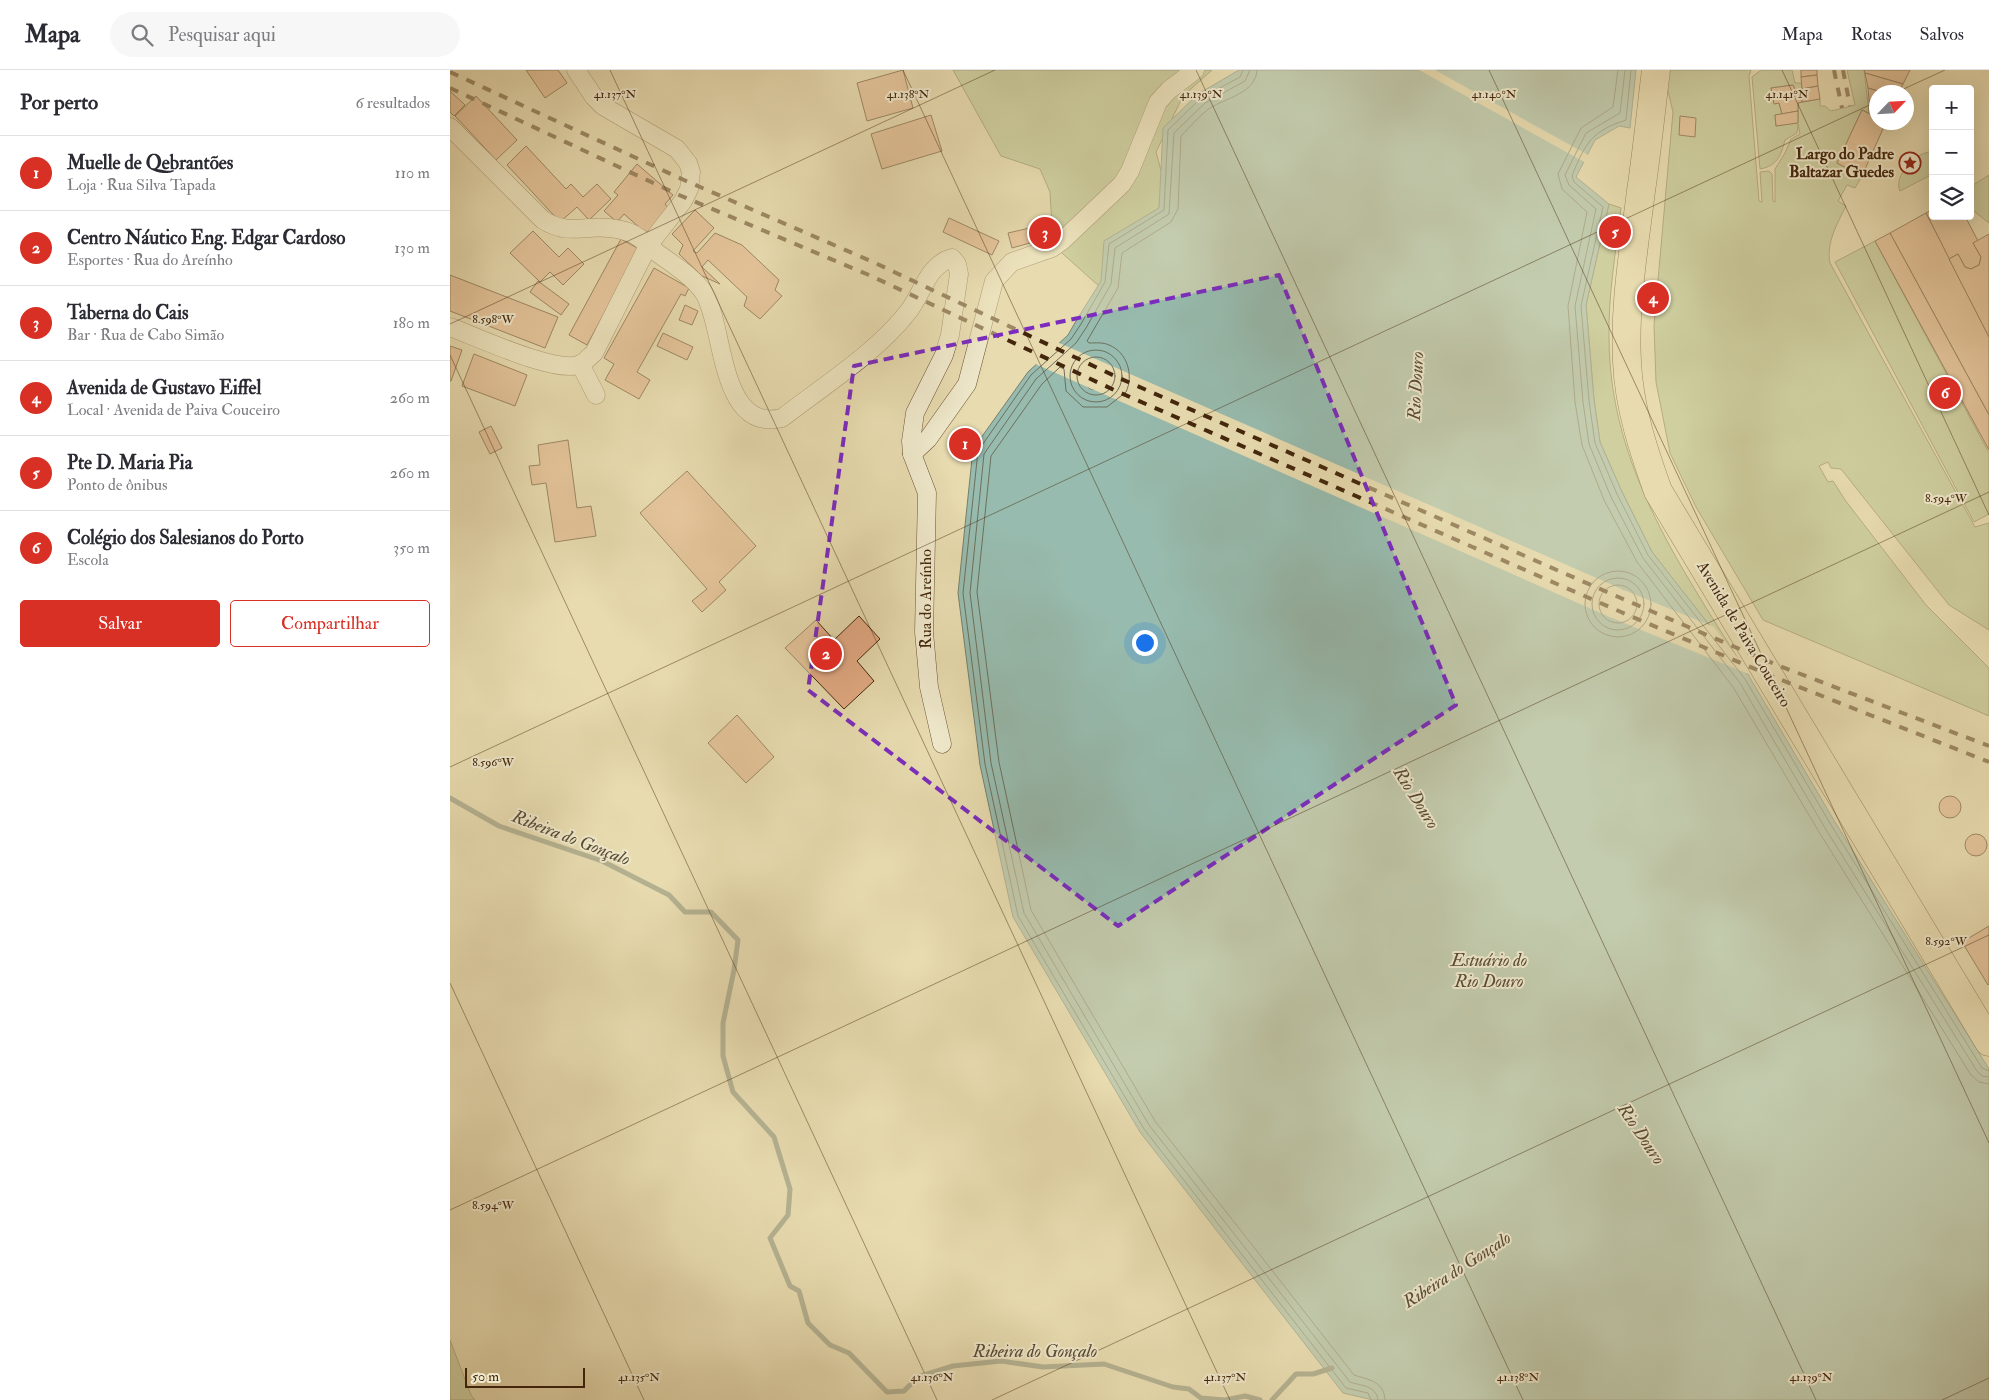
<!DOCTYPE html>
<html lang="pt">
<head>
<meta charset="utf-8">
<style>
  body { margin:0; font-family:"IM FELL Double Pica",serif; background:#f7f7f7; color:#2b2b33 }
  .controls { position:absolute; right:15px; top:15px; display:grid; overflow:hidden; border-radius:5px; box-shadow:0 5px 20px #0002 }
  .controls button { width:45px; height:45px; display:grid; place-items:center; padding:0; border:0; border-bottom:1px solid #e1e1e2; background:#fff; color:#2b2b33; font:25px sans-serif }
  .compass { position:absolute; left:1419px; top:15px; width:45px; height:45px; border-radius:50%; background:#fff; box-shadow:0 5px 20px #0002; rotate:65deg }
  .scale { position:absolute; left:15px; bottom:12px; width:120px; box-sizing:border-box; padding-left:5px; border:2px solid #43260b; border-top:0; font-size:14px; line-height:18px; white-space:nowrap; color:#43260b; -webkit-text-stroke:4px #efe8cb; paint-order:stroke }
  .you { position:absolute; left:694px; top:572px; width:18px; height:18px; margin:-12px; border:4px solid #fff; border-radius:50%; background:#1a73e8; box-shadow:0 0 0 8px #1a73e833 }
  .badge { display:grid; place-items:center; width:32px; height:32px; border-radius:50%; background:#d93025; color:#fff; font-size:16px; font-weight:700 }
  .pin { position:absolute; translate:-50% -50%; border:2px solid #fff; box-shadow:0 1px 5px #0006 }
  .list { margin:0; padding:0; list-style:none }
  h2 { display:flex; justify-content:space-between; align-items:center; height:65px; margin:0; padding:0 20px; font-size:21px }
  h2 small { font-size:16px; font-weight:400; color:#7c7c81 }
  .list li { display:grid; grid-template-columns:32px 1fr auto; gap:15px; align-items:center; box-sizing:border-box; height:75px; padding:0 20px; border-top:1px solid #e1e1e2 }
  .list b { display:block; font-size:19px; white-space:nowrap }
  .list p { margin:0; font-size:16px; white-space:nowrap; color:#7c7c81 }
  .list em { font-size:16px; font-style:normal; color:#7c7c81 }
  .actions { display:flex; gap:10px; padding:15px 20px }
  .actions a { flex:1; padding:11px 0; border:1px solid #d93025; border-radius:5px; text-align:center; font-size:18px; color:#d93025 }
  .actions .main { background:#d93025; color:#fff }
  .icon { flex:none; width:28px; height:28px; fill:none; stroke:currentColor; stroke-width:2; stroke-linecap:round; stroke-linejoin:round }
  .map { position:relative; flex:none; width:1539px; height:1330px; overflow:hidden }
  header { display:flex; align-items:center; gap:30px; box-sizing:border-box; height:70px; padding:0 25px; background:#fff; border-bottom:1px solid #e1e1e2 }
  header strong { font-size:24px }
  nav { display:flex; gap:28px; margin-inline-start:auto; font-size:18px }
  .search { width:350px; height:45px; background:#f7f7f7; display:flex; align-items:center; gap:12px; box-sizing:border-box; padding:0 18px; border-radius:28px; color:#7c7c81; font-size:19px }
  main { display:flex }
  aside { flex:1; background:#fff }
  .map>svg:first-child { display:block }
  .green { fill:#b1c18f; stroke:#7a744d }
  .water { fill:#97bbae; stroke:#757f6d; fill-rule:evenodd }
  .pier { fill:#e7dbaf; fill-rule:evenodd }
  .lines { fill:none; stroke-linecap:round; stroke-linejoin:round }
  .shore { stroke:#6d705c; stroke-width:1 }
  .stream { stroke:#757f6d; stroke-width:5 }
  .building { fill:#e3aa84; stroke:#43260b }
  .minor-casing { stroke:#6c5334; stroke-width:19 }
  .primary-casing { stroke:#43260b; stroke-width:29 }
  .minor { stroke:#efe8cb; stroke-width:18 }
  .primary { stroke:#e7dbaf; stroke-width:28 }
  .rail { stroke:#43260b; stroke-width:4; stroke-dasharray:9 9; stroke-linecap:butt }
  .marked { fill:none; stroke:#7b2cbf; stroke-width:4; stroke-dasharray:10 6; stroke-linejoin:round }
  .ticks { fill:none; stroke:#43260b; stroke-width:1; stroke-opacity:0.45 }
  .labels { text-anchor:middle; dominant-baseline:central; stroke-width:4; stroke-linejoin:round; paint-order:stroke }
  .poi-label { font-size:16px; font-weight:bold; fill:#43260b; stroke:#efe8cb; text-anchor:end }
  .street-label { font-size:16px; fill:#43260b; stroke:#efe8cb }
  .water-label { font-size:18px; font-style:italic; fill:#584b34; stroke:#efe8cb }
  .ticks-label { font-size:12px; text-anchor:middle; fill:#43260b; stroke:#efe8cb; stroke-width:4; stroke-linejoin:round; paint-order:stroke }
</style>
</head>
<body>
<header>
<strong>Mapa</strong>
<div class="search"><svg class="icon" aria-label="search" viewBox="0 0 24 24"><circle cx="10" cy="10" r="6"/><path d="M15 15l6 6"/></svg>Pesquisar aqui</div>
<nav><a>Mapa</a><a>Rotas</a><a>Salvos</a></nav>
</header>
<main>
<aside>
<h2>Por perto<small>6 resultados</small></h2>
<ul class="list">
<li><span class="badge">1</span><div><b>Muelle de Qebrantões</b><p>Loja · Rua Silva Tapada</p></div><em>110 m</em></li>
<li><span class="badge">2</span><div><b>Centro Náutico Eng. Edgar Cardoso</b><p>Esportes · Rua do Areínho</p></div><em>130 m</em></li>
<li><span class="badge">3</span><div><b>Taberna do Cais</b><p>Bar · Rua de Cabo Simão</p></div><em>180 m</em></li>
<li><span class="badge">4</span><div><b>Avenida de Gustavo Eiffel</b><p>Local · Avenida de Paiva Couceiro</p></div><em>260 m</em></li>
<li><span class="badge">5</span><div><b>Pte D. Maria Pia</b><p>Ponto de ônibus</p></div><em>260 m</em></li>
<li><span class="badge">6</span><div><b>Colégio dos Salesianos do Porto</b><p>Escola</p></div><em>350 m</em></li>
</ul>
<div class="actions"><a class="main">Salvar</a><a>Compartilhar</a></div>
</aside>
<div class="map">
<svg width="1539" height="1330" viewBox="0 0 1539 1330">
  <rect width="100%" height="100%" fill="#e7dbaf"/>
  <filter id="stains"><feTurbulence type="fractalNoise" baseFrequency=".004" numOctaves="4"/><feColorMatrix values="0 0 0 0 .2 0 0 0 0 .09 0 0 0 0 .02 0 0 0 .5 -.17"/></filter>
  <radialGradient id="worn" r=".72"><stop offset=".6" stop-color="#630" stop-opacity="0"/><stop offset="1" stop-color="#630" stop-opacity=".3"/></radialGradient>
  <g class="green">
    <polygon points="503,0 762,0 733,26 706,82 715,115 729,144 650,217 603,175 600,122 590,99 551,86"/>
    <path d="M1213 0H1301L1299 6 1309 131 1312 132 1310 102 1319 101 1322 104 1323 131 1325 132V99L1335 83 1341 69 1350 64 1348 54 1347 63 1335 70C1331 86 1327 96 1310 99L1302 7 1311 0H1342L1345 13H1352V19L1346 21 1343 15 1321 18 1324 34 1329 33 1332 44 1325 45 1326 56 1348 52V33L1370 29V36H1375L1381 41 1405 35 1397 0H1414L1419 43 1412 40 1387 93 1412 106 1405 118 1397 115 1388 131 1396 136C1387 154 1376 173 1380 193L1525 457 1539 453V560L1499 535 1391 399 1381 398 1378 392 1369 396 1378 412 1383 411 1395 430 1476 535 1539 598V646L1313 550 1246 437 1220 383 1206 312 1204 255 1223 42Z"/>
    <path d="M1479 82H1483V104L1450 121C1443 106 1465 84 1479 82Z"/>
    <polygon points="1539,105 1539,153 1520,138 1520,117"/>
    <path d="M1159 134 1171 138C1166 181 1158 225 1159 269 1160 399 1233 500 1299 606L1202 482 1172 422 1150 372 1144 330 1136 235Z"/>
    <polygon points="1425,171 1539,383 1539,444 1524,452 1385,192"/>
    <polygon points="0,1270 21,1325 25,1330 0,1330"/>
  </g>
  <path class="water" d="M789 0H1186L1180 58 1169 56 1145 70 1126 107 1159 134 1136 235 1144 330 1150 372 1172 422 1202 482 1299 606 1385 752 1539 999V1330H923L893 1323 690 1062 563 847 530 695 508 523 523 379 578 302 618 265 626 251 651 211 654 171 709 138 713 58 748 24ZM641 292H652L660 300V312L652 320 640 319 632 311 633 300ZM1163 520H1174L1182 528V540L1174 548H1162L1154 540 1155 528Z"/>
  <g class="pier">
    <polygon points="969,0 985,0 1140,86 1136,93"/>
    <path d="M607 272 1174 520 1264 557 1301 605 1162 548 583 293ZM642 294H651L658 301 657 311 651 317H641L635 310V301ZM1164 523H1173L1180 529 1179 539 1173 545H1163L1157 538V529Z"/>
  </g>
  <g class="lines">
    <g class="shore">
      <polyline points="793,0 790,7 751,28 718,60 714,140 659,174 655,212 631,254 621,269 581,305 528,381 513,523 535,694 568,846 694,1059 896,1318 918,1323 921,1330"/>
      <path d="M800 0 795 11 755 33 724 63 719 144 665 178 661 214 636 258 626 273 586 309 534 384 520 523 541 693 574 843 699 1055 900 1312C911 1316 926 1315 928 1330"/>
      <path d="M807 0C806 23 776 28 760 38 750 45 740 57 731 66L728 139 721 152 672 183 668 218 637 271 639 273C645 273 653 272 659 275 677 282 684 305 676 322L657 337H633L616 321 614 299 610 297 592 314 541 386 527 522 549 692 581 840 705 1051 904 1305C919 1310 934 1311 935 1330"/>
      <polyline points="1168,0 1163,37 1131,58 1108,104 1112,119 1137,142 1118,236 1125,332 1132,375 1154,430 1187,492 1283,617 1369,762 1521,1005 1529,1012 1539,1014"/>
      <polyline points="1175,0 1170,43 1136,63 1115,105 1119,115 1146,139 1125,236 1133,332 1139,374 1161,427 1193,488 1290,613 1375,758 1527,1001 1532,1006 1539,1007"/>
      <path d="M1181 0 1176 50C1142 61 1135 73 1122 106L1124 112 1153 137 1131 236 1139 331 1145 373 1167 424 1198 485 1295 609 1381 755 1532 998 1539 1001"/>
      <circle cx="646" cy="306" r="26"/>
      <circle cx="646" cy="306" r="19"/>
      <circle cx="1168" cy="534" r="33"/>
      <circle cx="1168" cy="534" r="26"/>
      <circle cx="1168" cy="534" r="19"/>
    </g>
    <g class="stream">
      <polyline points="0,728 49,756 152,791 219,825 235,842 261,842 288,870 284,900 273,953 273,986 283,1022 324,1067 340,1119 338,1145 320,1168 340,1216 349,1221 358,1253 380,1275 399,1283 437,1322 454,1321 468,1307 503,1296 551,1291 593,1297 654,1294 723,1317 739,1319 751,1328 775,1330 795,1326 810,1330"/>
      <polyline points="822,1330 846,1304 863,1304 882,1298"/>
    </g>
  </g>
  <g class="building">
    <polygon points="76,0 108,0 117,13 95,28"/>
    <polygon points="453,0 463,38 417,51 407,13"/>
    <polygon points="1351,0 1367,0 1367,5 1351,7"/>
    <polygon points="1414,0 1460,0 1453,14 1415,3"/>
    <polygon points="1415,3 1453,14 1449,22 1431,22 1418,18"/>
    <polygon points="1367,5 1368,16 1352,19 1351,7"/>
    <polygon points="1343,15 1346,21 1352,19 1352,32 1348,33 1348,41 1332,44 1329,33 1324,34 1321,18"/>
    <polygon points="1368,16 1370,29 1352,32 1352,19"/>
    <polygon points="1418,18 1431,22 1426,22 1426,33 1419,30"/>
    <polygon points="0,21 15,35 4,46 0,42"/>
    <polygon points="26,26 67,70 46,90 5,46"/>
    <polygon points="1419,30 1426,33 1426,47 1419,43"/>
    <polygon points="1412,40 1426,47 1426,52 1436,52 1412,106 1387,93"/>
    <polygon points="1348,41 1348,53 1326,56 1325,45"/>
    <polygon points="481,45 492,81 432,99 421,64"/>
    <polygon points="1230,46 1246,48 1245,67 1229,65"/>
    <polygon points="76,76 116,119 121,114 133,127 147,114 161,129 139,150 127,137 110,152 57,95"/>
    <polygon points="187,94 223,125 215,134 219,139 198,165 174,144 167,152 154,141 168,125 164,122"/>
    <polygon points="1483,139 1483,146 1515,146 1528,171 1523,173 1531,187 1529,195 1521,199 1515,197 1508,184 1499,189 1476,143"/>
    <polygon points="245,140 264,158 243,181 247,183 265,163 292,175 329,210 325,220 332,226 310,249 294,236 297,227 258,190 252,197 270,214 252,206 229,184 233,175 222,164"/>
    <polygon points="1476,143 1539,267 1539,345 1440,163"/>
    <polygon points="499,148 549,171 542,185 493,162"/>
    <polygon points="603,154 606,168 587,171 584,157"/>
    <polygon points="584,157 587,171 562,178 558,163"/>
    <polygon points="83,161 109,187 118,178 134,194 113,215 100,202 90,212 60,183"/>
    <polygon points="1440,163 1539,345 1539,380 1425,171"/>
    <polygon points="1539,164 1539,267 1499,189 1508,184 1515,197 1521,199 1529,195 1531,187 1523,173"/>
    <polygon points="171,169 189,179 137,275 119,265"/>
    <polygon points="204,198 239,218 235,226 231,224 187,302 200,310 189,329 155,310 164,294 154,288"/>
    <polygon points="0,205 108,247 95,278 0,241"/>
    <polygon points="88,211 119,234 111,245 80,222"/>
    <polygon points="235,235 248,241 242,255 229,250"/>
    <polygon points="213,263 243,277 237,290 207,276"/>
    <polygon points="0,276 12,280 1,311 0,311"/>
    <polygon points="24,284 77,305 65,336 12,316"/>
    <polygon points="41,356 52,378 40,384 29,362"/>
    <polygon points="118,370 127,438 141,436 146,466 105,472 96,413 82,415 79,396 90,395 88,375"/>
    <polygon points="237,401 306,476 269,512 276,520 252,542 242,531 257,519 190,443"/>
    <polygon points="409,546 430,569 407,591 424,611 394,639 335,578 366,550 384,570"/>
    <polygon points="287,645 324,687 296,713 258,673"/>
    <circle cx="1500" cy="737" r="11"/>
    <circle cx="1526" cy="775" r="11"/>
    <polygon points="1539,856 1539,914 1538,915 1512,872"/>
  </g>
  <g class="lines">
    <g class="minor-casing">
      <g id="minor">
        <path d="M0 57 93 150C119 166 133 155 159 158 169 159 180 161 188 167 193 170 197 175 202 179 219 192 243 206 254 223 275 255 268 363 332 348 372 317 427 282 458 242 473 223 477 195 502 188L507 194 509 204 500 265 494 285 465 343 461 371 462 384 477 423 474 562 479 617 492 674"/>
        <path d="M0 257C27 267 104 303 129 295 134 293 139 287 144 283L198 176 233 131 239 119 241 102 238 93 227 79 153 36 144 27 126 0"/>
        <polyline points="130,294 146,325"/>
        <polyline points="462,384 478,369 517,314 544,211 562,192 602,178 612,171 672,114 680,101 708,32 719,20 745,0"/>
      </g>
    </g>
    <g class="primary-casing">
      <path id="primary" d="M1206 0C1201 40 1197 81 1191 121 1184 178 1174 235 1177 292 1179 337 1193 379 1208 421L1539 972"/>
    </g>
    <use href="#minor" class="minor"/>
    <use href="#primary" class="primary"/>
    <g class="rail">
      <polyline points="1384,0 1392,38"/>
      <polyline points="1393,0 1400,36"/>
      <polyline points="0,2 234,110 423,192 669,308 1173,529 1327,595 1539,676"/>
      <polyline points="0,18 229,125 419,205 664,320 1171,542 1324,607 1539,692"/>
    </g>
  </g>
  <path d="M0 0H1539V1330H0ZM829 205 1006 635 668 856 358 620 404 296Z" fill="#e7dbaf" fill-opacity=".55" fill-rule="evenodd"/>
  <path class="marked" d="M829 205 1006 635 668 856 358 620 404 296Z"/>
  <path class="ticks" d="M160 0 780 1330M453 0 1073 1330M746 0 1366 1330M1039 0 1539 1073M1332 0 1539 445M1447 22 1495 0M0 254 545 0M0 285 487 1330M0 697 1426 32M0 913 194 1330M0 1140 1539 422M542 1330 1539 865M1492 1330 1539 1308"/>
  <defs>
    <g id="sight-ring" transform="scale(1.125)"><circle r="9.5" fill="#efe8cb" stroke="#8f2418" stroke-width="1.5"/><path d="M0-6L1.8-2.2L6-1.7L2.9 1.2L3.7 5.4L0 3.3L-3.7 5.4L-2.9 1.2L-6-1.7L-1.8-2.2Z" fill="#8f2418"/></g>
  </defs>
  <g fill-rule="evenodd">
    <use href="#sight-ring" x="1460" y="93"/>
  </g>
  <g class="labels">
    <g class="poi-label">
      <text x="1444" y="84">Largo do Padre<tspan x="1444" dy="18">Baltazar Guedes</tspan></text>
    </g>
    <g class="street-label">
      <text transform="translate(476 529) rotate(-90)">Rua do Areínho</text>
      <text transform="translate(1294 564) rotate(59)">Avenida de Paiva Couceiro</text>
    </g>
    <g class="water-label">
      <text transform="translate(966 316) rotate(-87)">Rio Douro</text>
      <text transform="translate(966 728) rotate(58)">Rio Douro</text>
      <text transform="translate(121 768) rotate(21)">Ribeira do Gonçalo</text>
      <text x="1039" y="890">Estuário do<tspan x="1039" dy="21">Rio Douro</tspan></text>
      <text transform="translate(1191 1064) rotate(56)">Rio Douro</text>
      <text transform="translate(1007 1200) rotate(-33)">Ribeira do Gonçalo</text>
      <text x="585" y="1281">Ribeira do Gonçalo</text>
    </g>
  </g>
  <g class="ticks-label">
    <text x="165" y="28">41.137°N</text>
    <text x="458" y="28">41.138°N</text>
    <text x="751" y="28">41.139°N</text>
    <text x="1044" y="28">41.140°N</text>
    <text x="1337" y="28">41.141°N</text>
    <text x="43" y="253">8.598°W</text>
    <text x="1496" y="432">8.594°W</text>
    <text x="43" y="696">8.596°W</text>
    <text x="1496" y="875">8.592°W</text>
    <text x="43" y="1139">8.594°W</text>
    <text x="189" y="1311">41.135°N</text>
    <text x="482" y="1311">41.136°N</text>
    <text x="775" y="1311">41.137°N</text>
    <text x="1068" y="1311">41.138°N</text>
    <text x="1361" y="1311">41.139°N</text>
  </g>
  <rect width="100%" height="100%" filter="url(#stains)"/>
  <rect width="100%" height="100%" fill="url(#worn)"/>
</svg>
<div class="controls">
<button>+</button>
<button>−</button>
<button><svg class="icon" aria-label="layers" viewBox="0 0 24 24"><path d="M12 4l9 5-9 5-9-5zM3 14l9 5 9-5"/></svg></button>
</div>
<svg class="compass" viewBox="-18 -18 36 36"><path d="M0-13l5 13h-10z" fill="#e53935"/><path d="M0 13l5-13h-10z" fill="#7c7c81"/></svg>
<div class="scale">50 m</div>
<div class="you"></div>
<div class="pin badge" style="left:515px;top:374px">1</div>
<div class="pin badge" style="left:376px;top:584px">2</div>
<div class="pin badge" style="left:595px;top:163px">3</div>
<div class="pin badge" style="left:1203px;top:228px">4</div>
<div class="pin badge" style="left:1165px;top:162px">5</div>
<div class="pin badge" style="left:1495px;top:323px">6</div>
</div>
</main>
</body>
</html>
